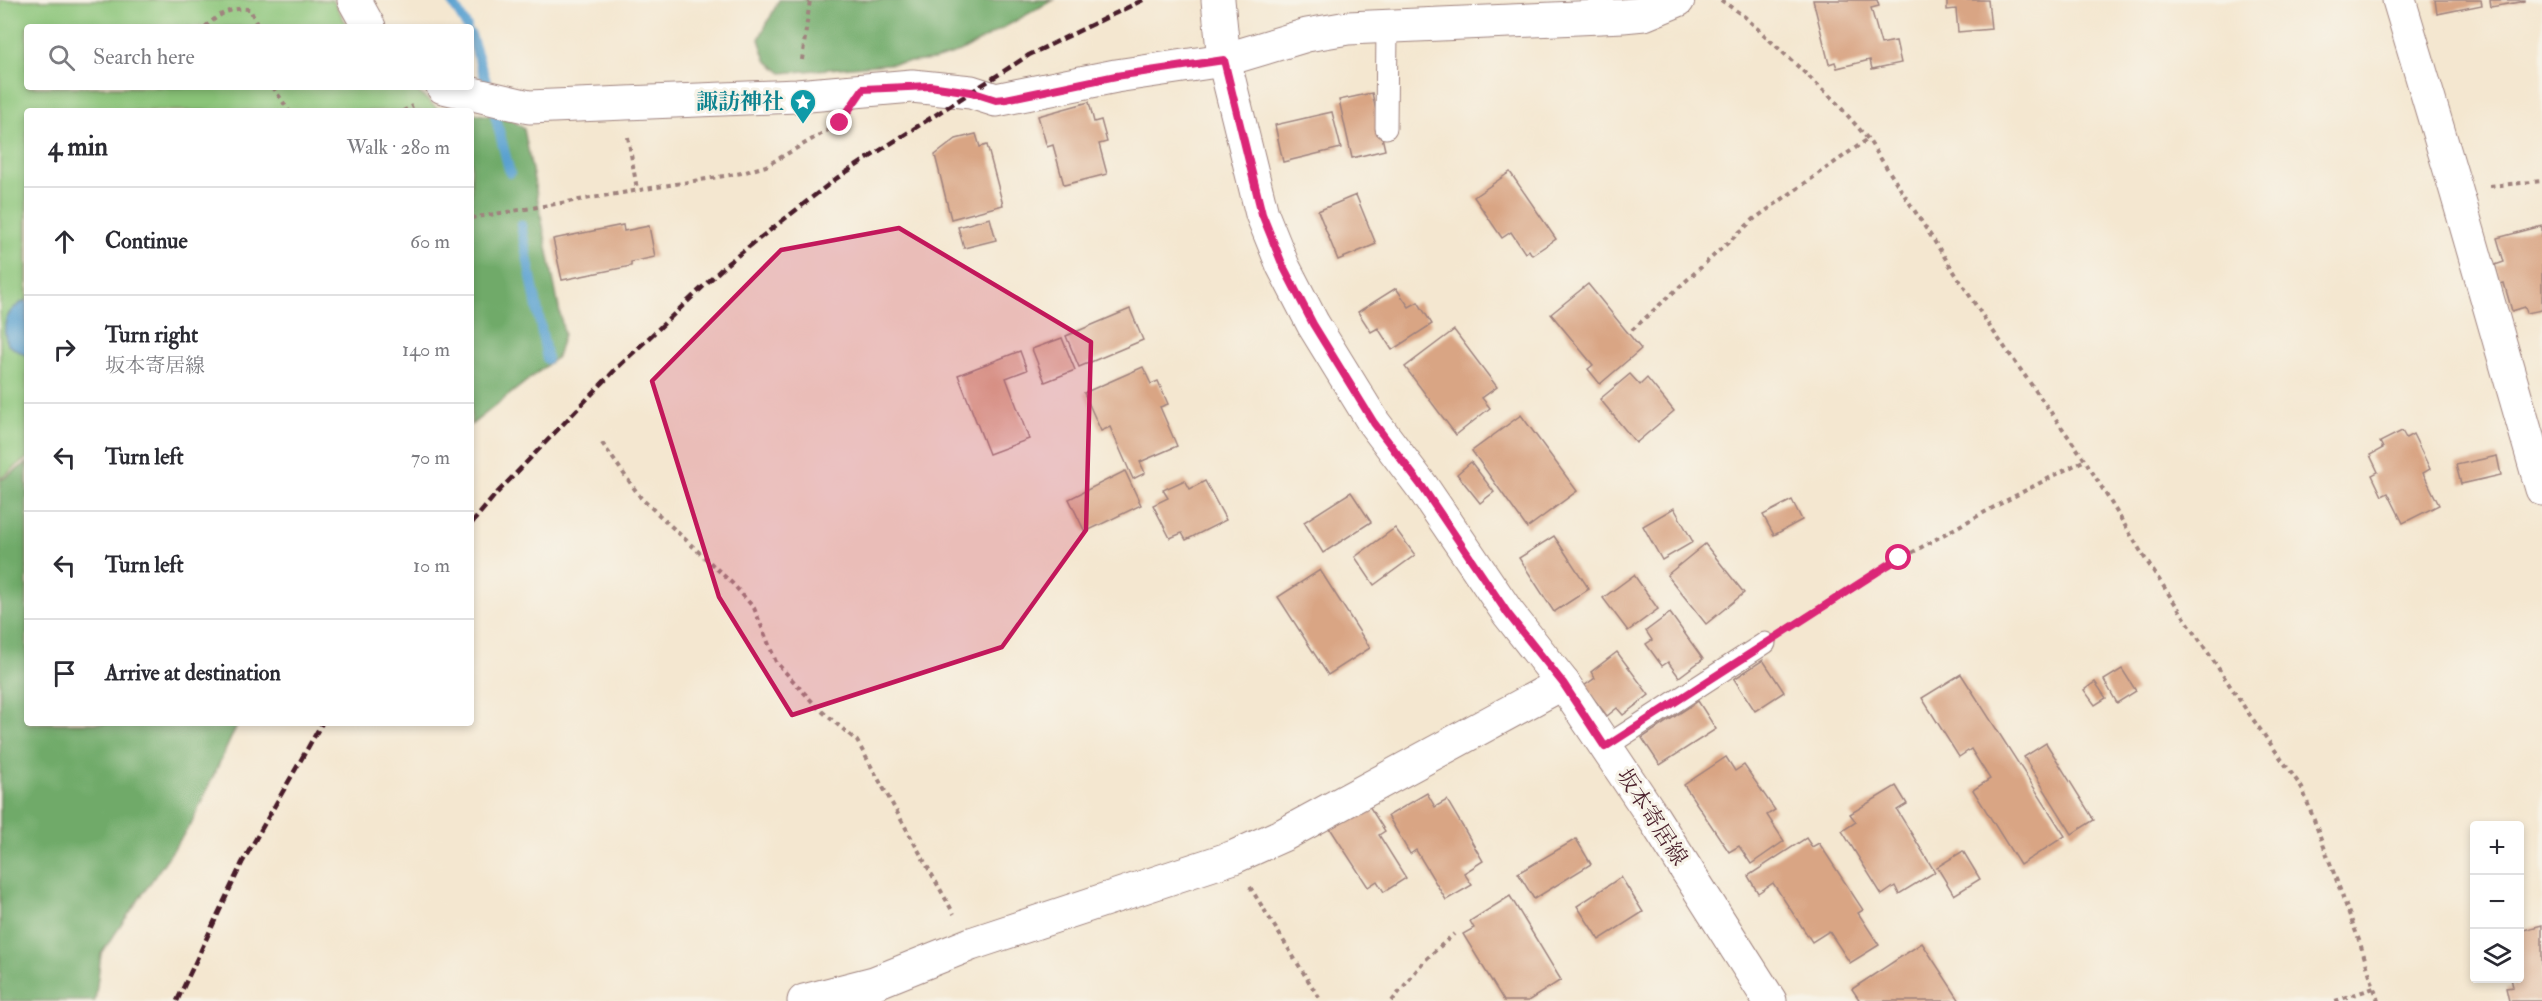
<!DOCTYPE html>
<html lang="en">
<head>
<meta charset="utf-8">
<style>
  body { margin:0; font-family:"IM FELL Double Pica","Noto Serif JP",serif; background:#f2f2f3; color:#2b2b33 }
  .controls { position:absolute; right:18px; bottom:18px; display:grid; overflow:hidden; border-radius:6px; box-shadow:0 3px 9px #0003 }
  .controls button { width:54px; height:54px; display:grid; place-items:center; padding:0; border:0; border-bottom:2px solid #e1e1e2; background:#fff; color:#2b2b33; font:30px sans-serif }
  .stop { position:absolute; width:18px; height:18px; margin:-14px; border:4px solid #db2777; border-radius:50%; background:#fff }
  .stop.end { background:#db2777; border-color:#fff; box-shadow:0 2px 6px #0008 }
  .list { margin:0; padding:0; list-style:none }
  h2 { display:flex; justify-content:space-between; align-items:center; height:78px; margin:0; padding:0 24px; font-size:26px }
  h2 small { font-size:20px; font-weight:400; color:#7c7c81 }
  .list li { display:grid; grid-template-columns:39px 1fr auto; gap:18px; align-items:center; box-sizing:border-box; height:108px; padding:0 24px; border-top:2px solid #e1e1e2 }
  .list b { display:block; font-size:22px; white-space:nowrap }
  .list p { margin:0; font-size:20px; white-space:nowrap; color:#7c7c81 }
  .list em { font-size:20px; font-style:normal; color:#7c7c81 }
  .icon { flex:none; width:33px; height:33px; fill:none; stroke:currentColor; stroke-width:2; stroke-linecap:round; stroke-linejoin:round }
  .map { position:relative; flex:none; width:2542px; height:1001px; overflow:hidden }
  .search { position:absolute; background:#fff; box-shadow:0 3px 9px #0003; left:24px; top:24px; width:450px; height:66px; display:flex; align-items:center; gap:15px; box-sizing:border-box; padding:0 21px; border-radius:6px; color:#7c7c81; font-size:22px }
  .panel { position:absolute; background:#fff; box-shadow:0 3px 9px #0003; left:24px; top:108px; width:450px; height:618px; border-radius:6px }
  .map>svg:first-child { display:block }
  .green { fill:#8bc579; stroke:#6a7252; stroke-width:1.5 }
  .forest { fill:#70aa69; stroke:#5d644a; stroke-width:1.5 }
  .water { fill:#5aa1d0; stroke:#52607e; stroke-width:1.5 }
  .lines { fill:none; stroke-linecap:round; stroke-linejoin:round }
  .stream { stroke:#5aa1d0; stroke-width:10 }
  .building { fill:#d9a584 }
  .lane-casing { stroke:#9f837e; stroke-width:23 }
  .street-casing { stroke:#9f837e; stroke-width:35 }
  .secondary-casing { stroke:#9f837e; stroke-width:35 }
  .path { stroke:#9f837e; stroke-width:4; stroke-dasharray:4.5 4.5; stroke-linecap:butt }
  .lane { stroke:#fff; stroke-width:21 }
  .street { stroke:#fff; stroke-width:33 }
  .secondary { stroke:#fff; stroke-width:33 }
  .rail { stroke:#4a1f2b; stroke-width:4.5; stroke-dasharray:9 4.5; stroke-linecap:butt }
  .route { stroke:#db2777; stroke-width:8 }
  .marked { fill:#c2185b; fill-opacity:0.2; stroke:#c2185b; stroke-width:4.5; stroke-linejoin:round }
  .labels { text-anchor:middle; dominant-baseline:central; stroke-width:6; stroke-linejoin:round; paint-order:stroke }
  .culture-label { font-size:22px; font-weight:bold; fill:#0d838f; stroke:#f7f3e8; text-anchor:end }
  .street-label { font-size:22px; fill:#4a1f2b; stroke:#f7f3e8 }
</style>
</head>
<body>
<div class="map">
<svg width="2542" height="1001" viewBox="0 0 2542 1001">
  <rect width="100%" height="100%" fill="#f7f3e8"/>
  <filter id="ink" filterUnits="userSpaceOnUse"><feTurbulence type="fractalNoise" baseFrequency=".0167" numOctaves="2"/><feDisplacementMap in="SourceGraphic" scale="12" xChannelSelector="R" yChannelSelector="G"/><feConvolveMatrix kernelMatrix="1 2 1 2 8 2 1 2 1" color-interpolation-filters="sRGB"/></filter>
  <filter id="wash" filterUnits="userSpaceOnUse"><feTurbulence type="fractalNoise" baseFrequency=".008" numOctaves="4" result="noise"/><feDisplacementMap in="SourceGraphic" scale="24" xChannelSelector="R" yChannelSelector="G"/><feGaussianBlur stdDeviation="1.35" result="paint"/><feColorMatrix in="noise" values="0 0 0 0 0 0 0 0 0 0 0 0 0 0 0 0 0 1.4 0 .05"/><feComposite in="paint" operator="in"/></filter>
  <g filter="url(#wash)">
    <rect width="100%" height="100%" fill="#f4e7d0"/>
    <polygon class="green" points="0,0 333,0 348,27 27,27 27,87 412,87 438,109 433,111 27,111 27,458 0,479"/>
    <g class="forest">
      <polygon points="779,0 1053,0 960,52 934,60 782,73 766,60 759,39"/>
      <polygon points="471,113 511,119 524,129 564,334 557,357 471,425"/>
      <polygon points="27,463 27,723 238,723 191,824 101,954 95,1001 0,1001 0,481"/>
    </g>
    <path class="water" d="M27 300V356L8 345C0 325 6 309 27 300Z"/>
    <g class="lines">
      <g class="stream">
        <polyline points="451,0 467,27"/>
        <polyline points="471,35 486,81"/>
        <polyline points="495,115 510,173"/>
        <polyline points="521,225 547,359"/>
      </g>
    </g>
    <g id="blocks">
      <g class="building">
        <polygon points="1813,0 1877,0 1879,6 1871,8 1881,44 1896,41 1901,63 1872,69 1870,60 1837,68 1835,62 1829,64"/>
        <polygon points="1947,0 1988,0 1991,29 1958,32 1956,9 1947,10"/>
        <polygon points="2435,0 2481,0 2482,5 2437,14"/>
        <polygon points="2490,0 2525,0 2525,1 2491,7"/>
        <polygon points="1372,93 1385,150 1352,158 1339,100"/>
        <polygon points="1089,102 1094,122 1101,120 1107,142 1099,144 1107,174 1064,185 1053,145 1047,147 1038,116"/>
        <polygon points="1332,112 1341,148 1283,162 1275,125"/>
        <polygon points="976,134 980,147 987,145 1003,205 951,219 935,155 956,139"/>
        <polygon points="1510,172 1556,239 1532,255 1529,250 1525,253 1511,232 1502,238 1474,197"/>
        <polygon points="1356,195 1376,244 1338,260 1318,211"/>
        <polygon points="990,218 996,240 964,248 958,227"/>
        <polygon points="623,225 624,231 649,226 655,257 631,262 631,266 562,280 553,239"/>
        <polygon points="2542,226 2542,310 2527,313 2525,307 2512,311 2504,283 2500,284 2495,265 2504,262 2497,238"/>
        <polygon points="1588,284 1641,349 1600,384 1588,369 1593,365 1551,314"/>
        <polygon points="1396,288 1409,307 1418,302 1432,324 1392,350 1378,328 1371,332 1358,312"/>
        <polygon points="1130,309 1143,340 1079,367 1066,336"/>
        <polygon points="1454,330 1497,387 1482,398 1490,408 1456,435 1405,367"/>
        <polygon points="1062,338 1075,370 1045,382 1032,349"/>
        <polygon points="1020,351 1027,370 1006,378 1029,439 989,454 958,375"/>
        <polygon points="1143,367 1151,384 1158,381 1168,404 1160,407 1177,446 1140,462 1145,473 1133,479 1110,427 1101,431 1084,393"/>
        <polygon points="1630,374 1640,385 1647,378 1674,411 1636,443 1600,399"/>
        <polygon points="1521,415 1577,491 1527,528 1472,451"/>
        <polygon points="2402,431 2406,438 2413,434 2430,469 2423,473 2439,505 2403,523 2388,493 2382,496 2372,475 2378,472 2370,455 2383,448 2380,442"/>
        <polygon points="2497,456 2501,475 2461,484 2456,465"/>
        <polygon points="1471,462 1494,492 1480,503 1457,474"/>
        <polygon points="1125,471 1141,505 1085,532 1069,499"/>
        <polygon points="1185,480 1190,489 1205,481 1226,520 1186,540 1182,533 1170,538 1153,505 1168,498 1163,490"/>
        <polygon points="1351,492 1371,522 1323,553 1304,522"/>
        <polygon points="1792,500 1802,520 1774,535 1763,515"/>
        <polygon points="1674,508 1693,542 1662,560 1643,526"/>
        <polygon points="1395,528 1415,555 1374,585 1355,557"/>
        <polygon points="1554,536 1589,589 1554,612 1519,558"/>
        <polygon points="1705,544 1744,593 1706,624 1667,575"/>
        <polygon points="1320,570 1370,648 1328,675 1278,597"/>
        <polygon points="1634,575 1658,609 1628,631 1603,598"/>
        <polygon points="1670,613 1703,659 1679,677 1668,662 1662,666 1646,644 1652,640 1646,631"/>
        <polygon points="1617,652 1649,695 1623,715 1617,708 1607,716 1584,686 1595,678 1591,672"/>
        <polygon points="1763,660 1784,692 1755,711 1734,679"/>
        <polygon points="2122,669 2136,691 2117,703 2104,680"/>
        <polygon points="1961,674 2065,836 2020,865 1973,790 1990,779 1971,749 1959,757 1922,698"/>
        <polygon points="2095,682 2106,698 2095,705 2084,690"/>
        <polygon points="1698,701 1716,729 1660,765 1642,738"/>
        <polygon points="2046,743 2094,820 2072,834 2024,757"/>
        <polygon points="1726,757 1735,771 1744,765 1775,810 1767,815 1784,841 1751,864 1739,846 1729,852 1684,785"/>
        <polygon points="1896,786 1907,804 1897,810 1935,872 1899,894 1895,886 1882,895 1842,831 1856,822 1850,814"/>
        <polygon points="1427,793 1435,807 1447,800 1483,861 1464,873 1472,885 1446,900 1416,850 1410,854 1388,816"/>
        <polygon points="1364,798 1385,831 1379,835 1406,878 1384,892 1377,881 1368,887 1326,822"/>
        <polygon points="1806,838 1812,847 1819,843 1863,910 1858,913 1879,945 1850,963 1829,931 1812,942 1773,883 1758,893 1748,876"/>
        <polygon points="1576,839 1591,864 1534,899 1518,873"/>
        <polygon points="1963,851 1980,879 1954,895 1937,867"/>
        <polygon points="1621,877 1643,912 1599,940 1577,906"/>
        <polygon points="1510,896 1561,980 1528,1001 1504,1001 1463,934 1474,928 1470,921"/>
        <polygon points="2542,925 2542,1001 2509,1001 2506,988 2513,987 2511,978 2520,978 2520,931"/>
        <polygon points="1922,943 1960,1001 1860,1001 1852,989"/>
      </g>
    </g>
  </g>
  <g filter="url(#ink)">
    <use href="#blocks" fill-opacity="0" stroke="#9f837e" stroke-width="1.5"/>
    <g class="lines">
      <g class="lane-casing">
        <g id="lane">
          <polyline points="1386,128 1387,27"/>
          <polyline points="1605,747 1765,643"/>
        </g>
      </g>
      <g class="street-casing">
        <g id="street">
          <polyline points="354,0 369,27"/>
          <polyline points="2399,0 2456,190 2542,489"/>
          <polyline points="443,87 529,107 797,96 912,86 971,92 996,100 1116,76 1224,60 1307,35 1348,28 1623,16 1644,14 1678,0"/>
          <polyline points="804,1001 874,983 971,944 1234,857 1285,834 1563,683"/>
        </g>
      </g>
      <g class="secondary-casing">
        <polyline id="secondary" points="1218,0 1224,60 1262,214 1283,266 1313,324 1374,423 1423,488 1508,613 1563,683 1653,817 1770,1001"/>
      </g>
      <g class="path">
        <polyline points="1721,0 1745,17 1835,101 1868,139 1988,324 2085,460 2146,560 2247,711 2302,788 2360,943 2378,1001"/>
        <path d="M205 27C220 14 230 7 250 9L258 27"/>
        <polyline points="802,60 810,0"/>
        <polyline points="273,87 289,111"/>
        <polyline points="403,111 413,106"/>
        <polyline points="628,137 637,189"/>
        <polyline points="2490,186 2542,181"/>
        <polyline points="471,218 742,173 766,166 828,130"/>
        <polyline points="1632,330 1754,219 1868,139"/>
        <polyline points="602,443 641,498 733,584 754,608 776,662 818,708 857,741 954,914"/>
        <path d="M1789 628C1884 566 1983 511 2085 460"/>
        <polyline points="1250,887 1321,1001"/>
        <polyline points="1392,1001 1424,961 1454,934"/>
        <polyline points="2335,1001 2374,988"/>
      </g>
      <use href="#lane" class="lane"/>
      <use href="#street" class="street"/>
      <use href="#secondary" class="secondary"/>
      <g class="rail">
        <polyline points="471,524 496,494 615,370 728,263 837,178 1029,55 1143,0"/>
        <polyline points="177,1001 242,863 322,723"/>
      </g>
    </g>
  </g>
  <g class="lines" filter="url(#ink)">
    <polyline class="route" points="840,123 863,89 930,86 971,92 996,100 1006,99 1116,76 1224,60 1262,214 1283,266 1313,324 1374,423 1423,488 1508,614 1563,683 1605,747 1899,558"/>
  </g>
  <path class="marked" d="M899 228 1091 342 1086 530 1002 647 792 715 719 597 652 381 781 250Z"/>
  <defs>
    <g id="sight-pin" transform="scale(1.35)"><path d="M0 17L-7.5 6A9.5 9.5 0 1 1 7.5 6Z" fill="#0f9aa8" stroke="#f7f3e8"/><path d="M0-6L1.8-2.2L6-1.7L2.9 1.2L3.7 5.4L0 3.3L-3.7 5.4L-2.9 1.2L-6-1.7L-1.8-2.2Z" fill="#fff"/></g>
  </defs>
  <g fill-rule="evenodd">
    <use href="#sight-pin" x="803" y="102"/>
  </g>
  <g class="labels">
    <g class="culture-label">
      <text x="784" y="102">諏訪神社</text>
    </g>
    <g class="street-label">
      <text transform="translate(1652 817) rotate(57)">坂本寄居線</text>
    </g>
  </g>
</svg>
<div class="controls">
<button>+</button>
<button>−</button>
<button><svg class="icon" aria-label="layers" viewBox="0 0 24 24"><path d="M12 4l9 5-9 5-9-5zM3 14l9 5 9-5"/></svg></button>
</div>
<div class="stop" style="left:1899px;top:558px"></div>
<div class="stop end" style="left:840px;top:123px"></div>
<div class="search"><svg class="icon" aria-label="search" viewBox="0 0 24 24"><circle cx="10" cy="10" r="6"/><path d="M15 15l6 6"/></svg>Search here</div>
<section class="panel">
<h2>4 min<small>Walk · 280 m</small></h2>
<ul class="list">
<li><svg class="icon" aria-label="ahead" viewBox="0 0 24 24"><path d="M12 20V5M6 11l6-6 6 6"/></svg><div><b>Continue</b></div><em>60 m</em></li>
<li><svg class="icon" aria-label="right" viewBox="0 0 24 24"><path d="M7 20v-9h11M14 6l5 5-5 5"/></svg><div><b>Turn right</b><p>坂本寄居線</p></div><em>140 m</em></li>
<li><svg class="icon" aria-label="left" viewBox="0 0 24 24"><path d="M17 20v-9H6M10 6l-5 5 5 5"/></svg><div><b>Turn left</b></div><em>70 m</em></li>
<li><svg class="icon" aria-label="left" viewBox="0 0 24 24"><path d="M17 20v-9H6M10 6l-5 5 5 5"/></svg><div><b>Turn left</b></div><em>10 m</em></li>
<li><svg class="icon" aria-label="arrive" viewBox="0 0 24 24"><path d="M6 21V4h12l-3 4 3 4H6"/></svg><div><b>Arrive at destination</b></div></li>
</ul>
</section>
</div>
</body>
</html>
